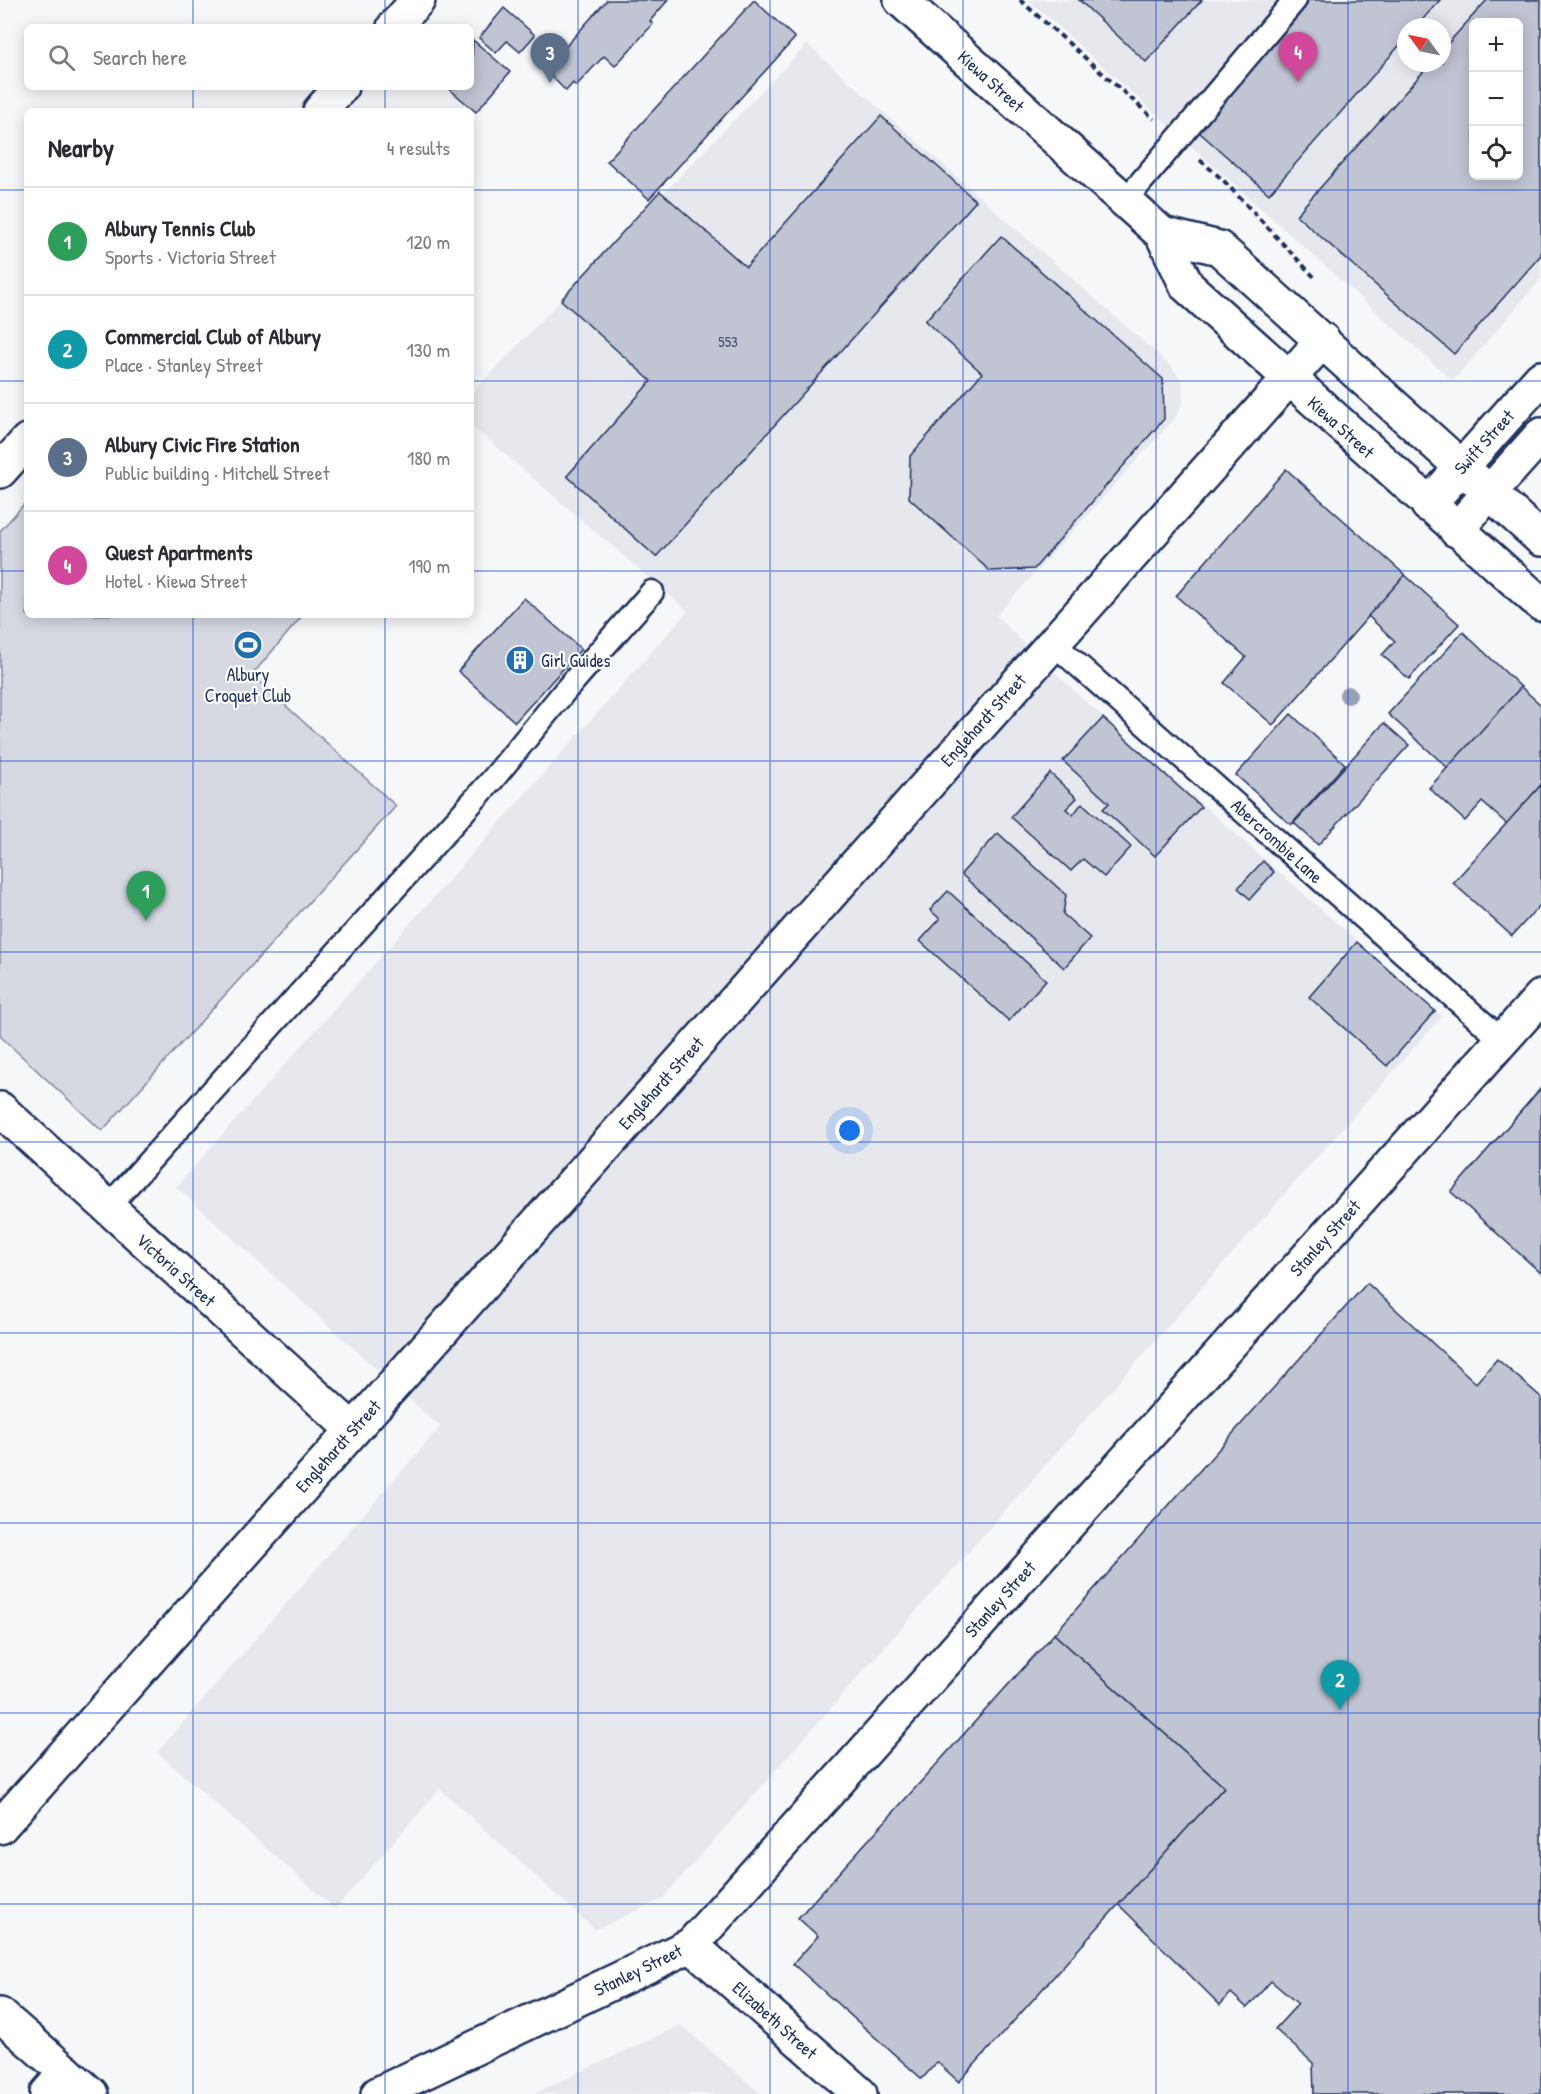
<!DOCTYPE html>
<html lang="en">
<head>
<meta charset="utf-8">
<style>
  body { margin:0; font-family:"Patrick Hand",sans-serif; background:#f7f7f7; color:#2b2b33 }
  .controls { position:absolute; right:18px; top:18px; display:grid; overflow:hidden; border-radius:9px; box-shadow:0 3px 15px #0003 }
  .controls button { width:54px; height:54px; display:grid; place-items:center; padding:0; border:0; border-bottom:2px solid #e1e1e2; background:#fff; color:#2b2b33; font:30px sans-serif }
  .compass { position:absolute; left:1397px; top:18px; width:54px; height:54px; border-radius:50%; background:#fff; box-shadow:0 3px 15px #0003; rotate:303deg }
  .you { position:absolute; left:850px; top:1131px; width:21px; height:21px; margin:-15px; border:4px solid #fff; border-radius:50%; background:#1a73e8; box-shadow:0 0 0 9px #1a73e833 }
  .badge { display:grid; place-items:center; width:39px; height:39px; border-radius:50%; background:#d93025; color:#fff; font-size:20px; font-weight:700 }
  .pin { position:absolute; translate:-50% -50px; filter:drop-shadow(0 2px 3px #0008) }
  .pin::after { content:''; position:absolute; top:32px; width:21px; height:18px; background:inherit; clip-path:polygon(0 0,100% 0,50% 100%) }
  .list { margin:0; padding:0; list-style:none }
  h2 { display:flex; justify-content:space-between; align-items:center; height:78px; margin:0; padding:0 24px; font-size:26px }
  h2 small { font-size:20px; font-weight:400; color:#7c7c81 }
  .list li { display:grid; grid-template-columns:39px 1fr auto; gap:18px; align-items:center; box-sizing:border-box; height:108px; padding:0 24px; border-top:2px solid #e1e1e2 }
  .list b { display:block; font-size:22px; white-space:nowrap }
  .list p { margin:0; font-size:20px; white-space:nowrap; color:#7c7c81 }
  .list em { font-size:20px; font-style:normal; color:#7c7c81 }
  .icon { flex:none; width:33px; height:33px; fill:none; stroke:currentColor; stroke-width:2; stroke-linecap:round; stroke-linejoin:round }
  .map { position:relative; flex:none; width:1541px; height:2094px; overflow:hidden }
  .search { position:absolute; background:#fff; box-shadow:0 3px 15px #0003; left:24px; top:24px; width:450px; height:66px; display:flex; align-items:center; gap:15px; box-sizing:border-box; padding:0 21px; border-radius:9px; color:#7c7c81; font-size:22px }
  .panel { position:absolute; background:#fff; box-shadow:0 3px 15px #0003; left:24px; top:108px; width:450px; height:510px; border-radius:9px }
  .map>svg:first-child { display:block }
  .built { fill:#e6e8ee; fill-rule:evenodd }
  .green { fill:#d6d9e2; stroke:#7884a0; stroke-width:1.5 }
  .building { fill:#c0c4d3; stroke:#1b2f5e; stroke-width:1.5; fill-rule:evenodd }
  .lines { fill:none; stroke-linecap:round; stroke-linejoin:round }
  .service-casing { stroke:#1b2f5e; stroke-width:27 }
  .minor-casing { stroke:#1b2f5e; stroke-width:38 }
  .tertiary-casing { stroke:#1b2f5e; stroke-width:38 }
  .path { stroke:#1b2f5e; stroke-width:4; stroke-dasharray:6 4.5; stroke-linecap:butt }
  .service { stroke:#fff; stroke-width:22 }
  .minor { stroke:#fff; stroke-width:33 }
  .tertiary { stroke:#fff; stroke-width:33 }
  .tree { fill:#97a1b6 }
  .grid { fill:none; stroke:#1d4ed8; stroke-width:1.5; stroke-opacity:0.55 }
  .labels { text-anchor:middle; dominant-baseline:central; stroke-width:4.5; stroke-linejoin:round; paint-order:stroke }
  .number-label { font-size:15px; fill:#44547b }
  .street-label { font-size:18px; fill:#1b2f5e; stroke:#fff }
  .poi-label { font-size:18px; fill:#1b2f5e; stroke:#fff; text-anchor:start }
</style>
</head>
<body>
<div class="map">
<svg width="1541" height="2094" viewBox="0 0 1541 2094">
  <rect width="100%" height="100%" fill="#f6f7f9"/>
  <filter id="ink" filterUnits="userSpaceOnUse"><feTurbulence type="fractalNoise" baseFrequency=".0167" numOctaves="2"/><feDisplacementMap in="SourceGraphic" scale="12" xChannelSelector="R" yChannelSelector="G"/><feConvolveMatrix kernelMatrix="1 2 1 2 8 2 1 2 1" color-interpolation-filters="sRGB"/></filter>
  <g filter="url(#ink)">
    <g class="built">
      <path d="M1029 0H1541V279L1453 381ZM1474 22H1518V176H1474ZM1406 27H1442V63H1406Z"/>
      <polygon points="807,44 1172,367 1183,383 1183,402 1175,418 996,616 1085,701 1442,1016 662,1899 595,1930 440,1789 335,1909 157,1752 440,1427 176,1187 688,611 471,425 471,394"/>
      <polygon points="681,2025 761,2094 533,2094"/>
    </g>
    <polygon class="green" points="27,501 27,615 303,615 252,675 396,806 102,1131 0,1036 0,531"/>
    <g class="building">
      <polygon points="607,0 668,0 650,21 653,24 615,66 604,56 576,86 573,83 566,91 547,72 553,65 551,63"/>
      <polygon points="754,0 795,38 649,199 607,161"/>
      <polygon points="1079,0 1202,0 1146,62"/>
      <polygon points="1301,0 1440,0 1416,27 1406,27 1406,38 1269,194 1191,125"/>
      <path d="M1487 0H1541V255L1454 354 1296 215 1431 63H1442V50ZM1474 22H1518V176H1474Z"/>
      <polygon points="504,8 535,35 520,52 507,41 496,53 479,38"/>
      <polygon points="473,40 510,72 476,112 447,87 471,87"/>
      <polygon points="881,116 976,201 656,557 567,476 651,381 561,300 660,191 746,267"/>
      <polygon points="1001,236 1163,379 1164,419 1034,569 990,571 909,498 910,456 982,373 925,321"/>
      <polygon points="1286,469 1405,575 1273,725 1224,683 1246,657 1176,596"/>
      <polygon points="1405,575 1459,624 1409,679 1382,655 1395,641 1368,616"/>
      <polygon points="524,598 581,649 515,722 458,671"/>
      <polygon points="1463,632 1521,687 1448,768 1388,714"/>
      <polygon points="1521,687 1541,705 1541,785 1507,824 1482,802 1465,821 1429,788"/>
      <polygon points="1291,714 1345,764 1291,825 1236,775"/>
      <polygon points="1103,718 1201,807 1155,856 1103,809 1109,803 1063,761"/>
      <polygon points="1384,723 1409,745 1318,845 1294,823"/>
      <polygon points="1050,773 1077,798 1066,809 1073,815 1082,803 1131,847 1104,877 1083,859 1071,871 1011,817"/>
      <polygon points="1541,785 1541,904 1512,936 1453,883"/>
      <polygon points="998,833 1066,895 1063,914 1090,938 1064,968 961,874"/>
      <polygon points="1263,861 1274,872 1250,899 1238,888"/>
      <polygon points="948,891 1046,980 1009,1021 920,941 940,919 930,910"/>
      <polygon points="1357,942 1435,1011 1387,1066 1309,997"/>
      <polygon points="1541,1088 1541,1273 1451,1192"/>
      <polygon points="1367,1283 1476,1383 1497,1359 1541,1397 1541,2094 1314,2094 1313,2063 1275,2029 1298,2004 1271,1981 1247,2008 1231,1993 1220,2005 1118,1904 1224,1787 1054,1634"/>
      <polygon points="1054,1634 1224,1787 959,2082 937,2062 922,2079 793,1964 818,1936 798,1918"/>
    </g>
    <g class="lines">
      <g class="service-casing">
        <g id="service">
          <polyline points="1125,201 1295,0"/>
          <polyline points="1052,642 1502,1040"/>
          <polyline points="107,1208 493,779 564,692 652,592"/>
        </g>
      </g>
      <g class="minor-casing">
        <g id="minor">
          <polyline points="394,27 418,0"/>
          <polyline points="320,111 341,87"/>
          <polyline points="0,471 27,441"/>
          <polyline points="0,1109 353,1430"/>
          <polyline points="0,1827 1323,340"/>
          <polyline points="691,1945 860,2094"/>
          <polyline points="0,2015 91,2094"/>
          <polyline points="47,2094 66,2072"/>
          <polyline points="378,2094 691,1945 1541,997"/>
        </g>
      </g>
      <g class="tertiary-casing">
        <g id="tertiary">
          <polyline points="901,0 1162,234 1187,286 1541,604"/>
          <polyline points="1162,234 1219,248 1541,539"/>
          <polyline points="1428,505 1541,378"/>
          <polyline points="1456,530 1541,435"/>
        </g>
      </g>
      <g class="path">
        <polyline points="1020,0 1154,119"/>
        <polyline points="1200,160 1223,180 1317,280"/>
      </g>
      <use href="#service" class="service"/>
      <use href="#minor" class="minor"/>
      <use href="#tertiary" class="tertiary"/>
    </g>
    <circle class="tree" cx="1348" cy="695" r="9"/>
  </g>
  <path class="grid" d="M193 0V27M385 0V27M578 0V2094M770 0V2094M963 0V2094M1156 0V2094M1348 0V2094M193 87V111M385 87V111M0 190H27M471 190H1541M0 381H27M471 381H1541M0 571H27M471 571H1541M193 615V2094M385 615V2094M0 761H1541M0 952H1541M0 1142H1541M0 1333H1541M0 1523H1541M0 1713H1541M0 1904H1541"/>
  <defs>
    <g id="stadium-disc" transform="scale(1.5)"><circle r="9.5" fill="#1f6fb2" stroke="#fff"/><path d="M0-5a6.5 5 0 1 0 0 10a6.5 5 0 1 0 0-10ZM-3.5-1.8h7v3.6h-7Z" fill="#fff"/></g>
    <g id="building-disc" transform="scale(1.5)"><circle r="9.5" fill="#1f6fb2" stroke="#fff"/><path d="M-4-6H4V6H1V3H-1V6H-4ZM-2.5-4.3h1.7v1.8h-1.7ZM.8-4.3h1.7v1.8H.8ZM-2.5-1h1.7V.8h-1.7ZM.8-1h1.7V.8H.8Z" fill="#fff"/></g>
  </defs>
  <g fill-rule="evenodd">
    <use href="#stadium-disc" x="248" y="645"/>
    <use href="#building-disc" x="520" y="660"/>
  </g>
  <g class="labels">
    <g class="number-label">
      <text x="728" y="341">553</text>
    </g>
    <g class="street-label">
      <text transform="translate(991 81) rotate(42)">Kiewa Street</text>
      <text transform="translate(1341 427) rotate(42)">Kiewa Street</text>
      <text transform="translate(1484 442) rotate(-48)">Swift Street</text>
      <text transform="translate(983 720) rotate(-48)">Englehardt Street</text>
      <text transform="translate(1277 841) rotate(42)">Abercrombie Lane</text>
      <text transform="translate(661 1083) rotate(-48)">Englehardt Street</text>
      <text transform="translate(1325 1238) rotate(-48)">Stanley Street</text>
      <text transform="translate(176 1270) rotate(42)">Victoria Street</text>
      <text transform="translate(338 1446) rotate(-48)">Englehardt Street</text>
      <text transform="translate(1000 1599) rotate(-48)">Stanley Street</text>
      <text transform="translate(638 1970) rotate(-26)">Stanley Street</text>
      <text transform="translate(775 2020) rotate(42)">Elizabeth Street</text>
    </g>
    <g class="poi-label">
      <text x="541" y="660">Girl Guides</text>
      <text x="248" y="674" text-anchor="middle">Albury<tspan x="248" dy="21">Croquet Club</tspan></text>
    </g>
  </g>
</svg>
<div class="controls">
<button>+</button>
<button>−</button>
<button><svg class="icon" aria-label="locate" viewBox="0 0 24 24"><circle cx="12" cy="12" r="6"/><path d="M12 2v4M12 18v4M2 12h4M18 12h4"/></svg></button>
</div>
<svg class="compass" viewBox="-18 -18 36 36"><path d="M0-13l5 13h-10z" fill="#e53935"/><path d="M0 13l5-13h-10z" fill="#7c7c81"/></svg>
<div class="you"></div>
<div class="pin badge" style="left:146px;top:921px;background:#2e9e5b">1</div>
<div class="pin badge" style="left:1340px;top:1710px;background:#0f9aa8">2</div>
<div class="pin badge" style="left:550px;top:83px;background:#5c6f8a">3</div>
<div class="pin badge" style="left:1298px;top:82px;background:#d1479c">4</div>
<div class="search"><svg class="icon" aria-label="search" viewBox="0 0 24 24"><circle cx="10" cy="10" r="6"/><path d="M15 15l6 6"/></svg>Search here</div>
<section class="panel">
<h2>Nearby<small>4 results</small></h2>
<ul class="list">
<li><span class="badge" style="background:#2e9e5b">1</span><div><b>Albury Tennis Club</b><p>Sports · Victoria Street</p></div><em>120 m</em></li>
<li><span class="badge" style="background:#0f9aa8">2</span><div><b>Commercial Club of Albury</b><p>Place · Stanley Street</p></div><em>130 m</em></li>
<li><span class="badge" style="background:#5c6f8a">3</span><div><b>Albury Civic Fire Station</b><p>Public building · Mitchell Street</p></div><em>180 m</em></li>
<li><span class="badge" style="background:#d1479c">4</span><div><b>Quest Apartments</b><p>Hotel · Kiewa Street</p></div><em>190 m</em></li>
</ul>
</section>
</div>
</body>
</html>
